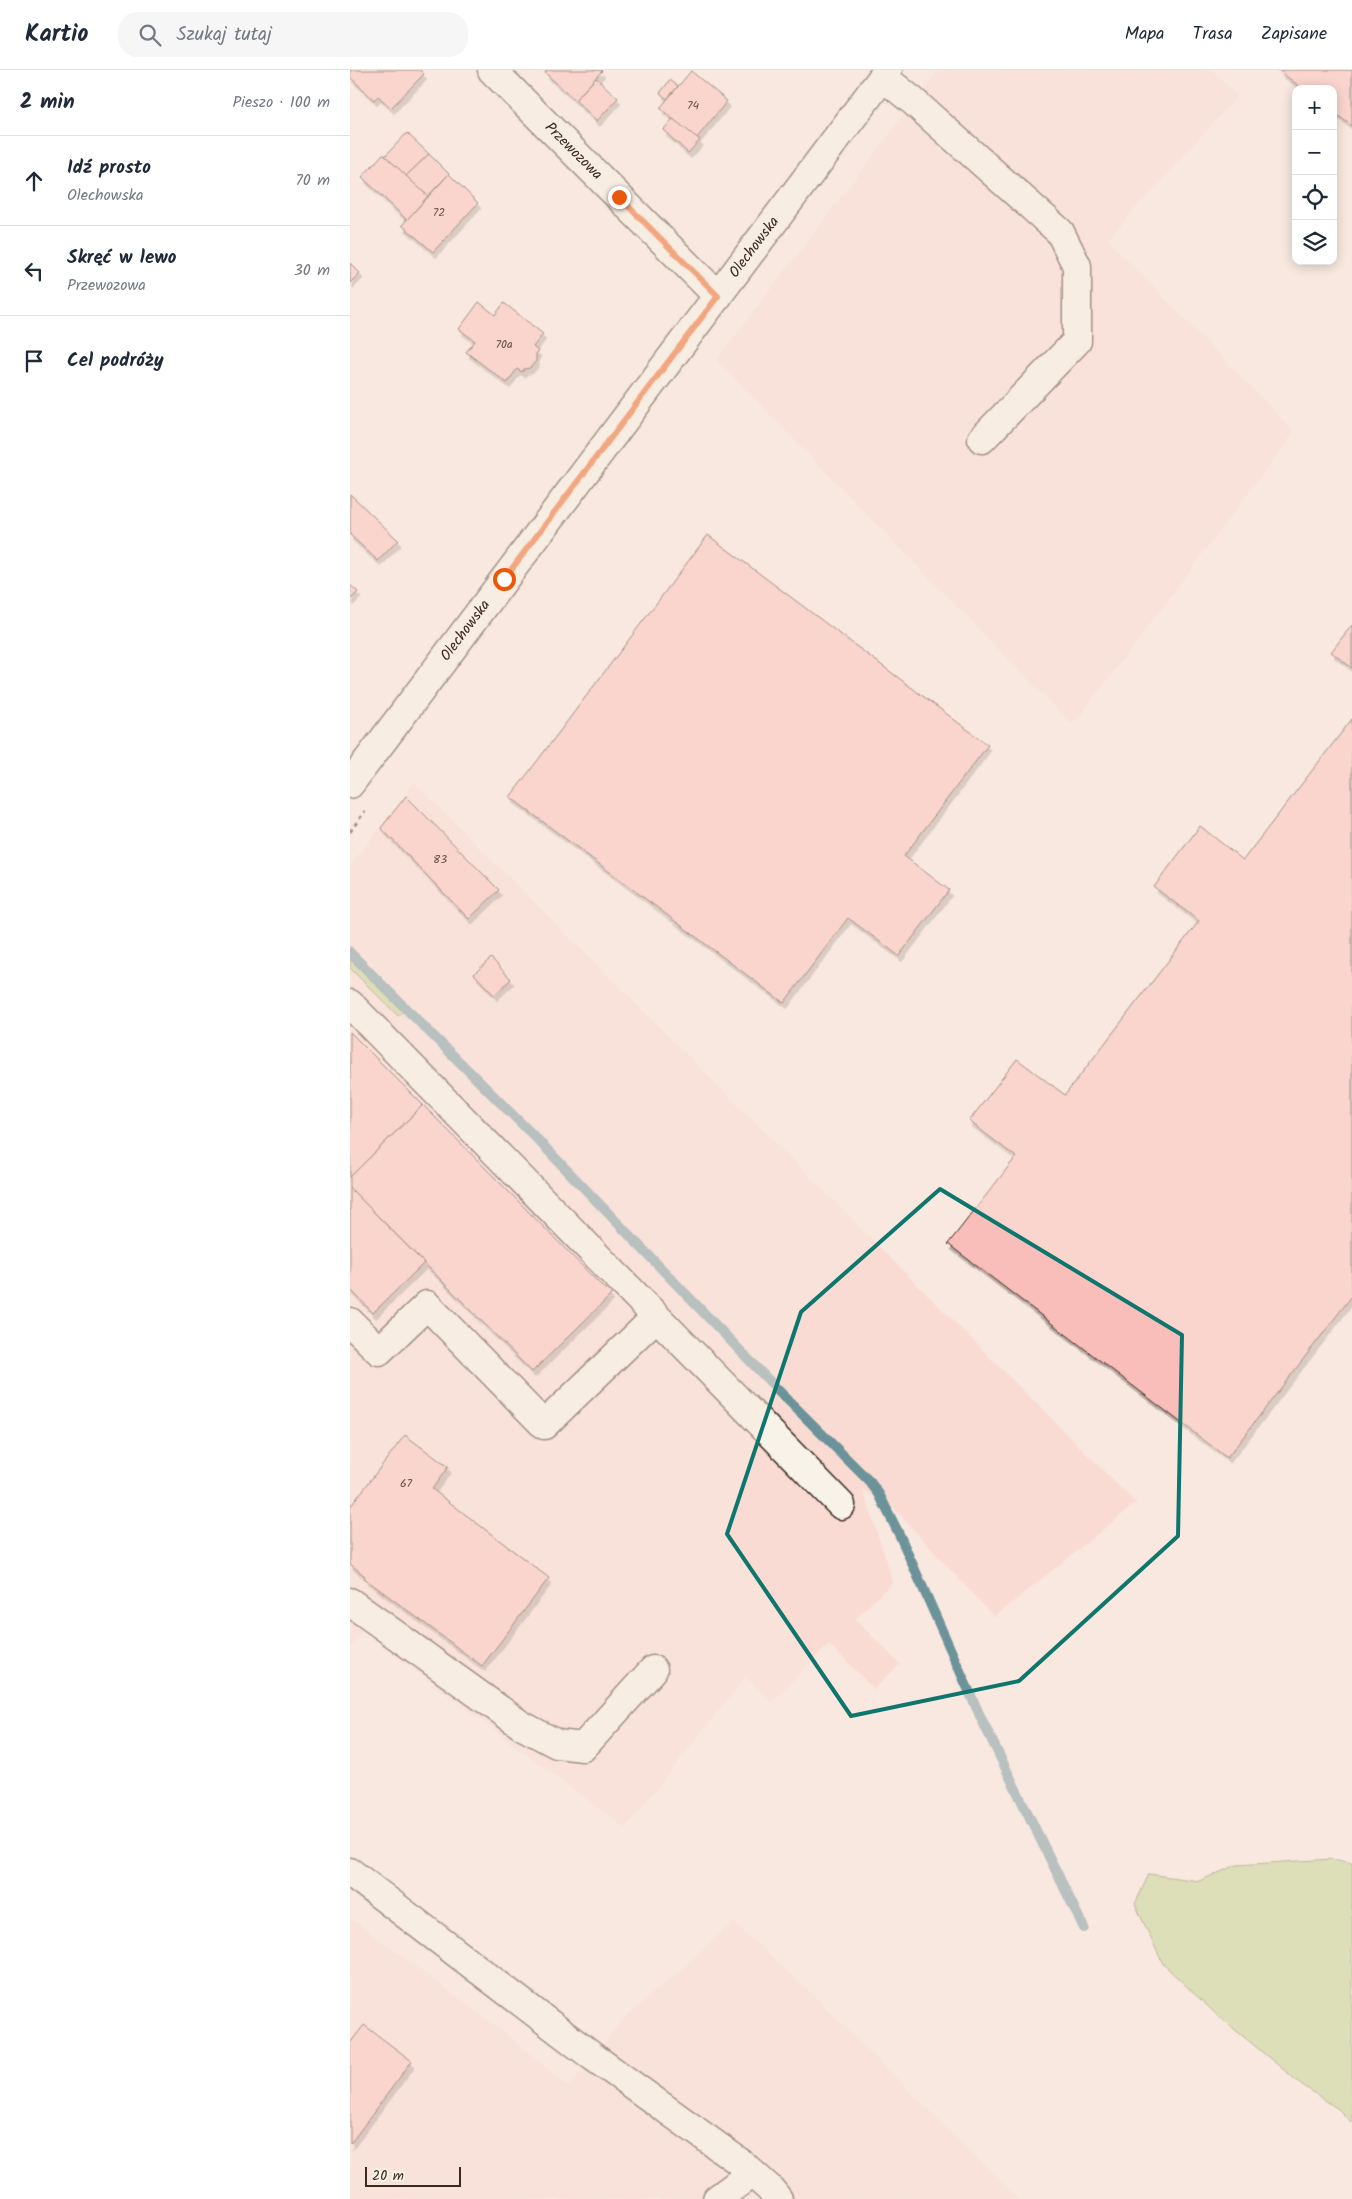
<!DOCTYPE html>
<html lang="pl">
<head>
<meta charset="utf-8">
<style>
  body { margin:0; font-family:Kalam,sans-serif; background:#f6f6f7; color:#1f2937 }
  .controls { position:absolute; right:15px; top:15px; display:grid; overflow:hidden; border-radius:10px; box-shadow:0 2px 12px #0003 }
  .controls button { width:45px; height:45px; display:grid; place-items:center; padding:0; border:0; border-bottom:1px solid #e0e1e3; background:#fff; color:#1f2937; font:25px sans-serif }
  .scale { position:absolute; left:15px; bottom:12px; width:96px; box-sizing:border-box; padding-left:5px; border:2px solid #3b2a1e; border-top:0; font-size:14px; line-height:18px; white-space:nowrap; color:#3b2a1e; -webkit-text-stroke:4px #f7f3e8; paint-order:stroke }
  .stop { position:absolute; width:15px; height:15px; margin:-11px; border:4px solid #ea580c; border-radius:50%; background:#fff }
  .stop.end { background:#ea580c; border-color:#fff; box-shadow:0 1px 5px #0008 }
  .list { margin:0; padding:0; list-style:none }
  h2 { display:flex; justify-content:space-between; align-items:center; height:65px; margin:0; padding:0 20px; font-size:21px }
  h2 small { font-size:16px; font-weight:400; color:#747a83 }
  .list li { display:grid; grid-template-columns:32px 1fr auto; gap:15px; align-items:center; box-sizing:border-box; height:90px; padding:0 20px; border-top:1px solid #e0e1e3 }
  .list b { display:block; font-size:19px; white-space:nowrap }
  .list p { margin:0; font-size:16px; white-space:nowrap; color:#747a83 }
  .list em { font-size:16px; font-style:normal; color:#747a83 }
  .icon { flex:none; width:28px; height:28px; fill:none; stroke:currentColor; stroke-width:2; stroke-linecap:round; stroke-linejoin:round }
  .map { position:relative; flex:none; width:1002px; height:2129px; overflow:hidden }
  header { display:flex; align-items:center; gap:30px; box-sizing:border-box; height:70px; padding:0 25px; background:#fff; border-bottom:1px solid #e0e1e3 }
  header strong { font-size:24px }
  nav { display:flex; gap:28px; margin-inline-start:auto; font-size:18px }
  .search { width:350px; height:45px; background:#f6f6f7; display:flex; align-items:center; gap:12px; box-sizing:border-box; padding:0 18px; border-radius:20px; color:#747a83; font-size:19px }
  main { display:flex }
  aside { flex:1; background:#fff }
  .map>svg:first-child { display:block }
  .built { fill:#f9dbd4 }
  .green { fill:#bdd48b; stroke:#7c7f54 }
  .lines { fill:none; stroke-linecap:round; stroke-linejoin:round }
  .stream { stroke:#6c929a; stroke-width:10 }
  .building { fill:#fabeba; stroke:#3b2a1e; filter:url(#shadow) }
  .minor-casing { stroke:#3b2a1e; stroke-width:31 }
  .path { stroke:#3b2a1e; stroke-width:3; stroke-dasharray:4 4; stroke-linecap:butt }
  .minor { stroke:#f7f3e8; stroke-width:28 }
  .route { stroke:#ea580c; stroke-width:6 }
  .marked { fill:none; stroke:#0f766e; stroke-width:4; stroke-linejoin:round }
  .labels { text-anchor:middle; dominant-baseline:central; stroke-width:4; stroke-linejoin:round; paint-order:stroke }
  .number-label { font-size:12px; fill:#6b4f45 }
  .street-label { font-size:15px; fill:#3b2a1e; stroke:#f7f3e8 }
</style>
</head>
<body>
<header>
<strong>Kartio</strong>
<div class="search"><svg class="icon" aria-label="search" viewBox="0 0 24 24"><circle cx="10" cy="10" r="6"/><path d="M15 15l6 6"/></svg>Szukaj tutaj</div>
<nav><a>Mapa</a><a>Trasa</a><a>Zapisane</a></nav>
</header>
<main>
<aside>
<h2>2 min<small>Pieszo · 100 m</small></h2>
<ul class="list">
<li><svg class="icon" aria-label="ahead" viewBox="0 0 24 24"><path d="M12 20V5M6 11l6-6 6 6"/></svg><div><b>Idź prosto</b><p>Olechowska</p></div><em>70 m</em></li>
<li><svg class="icon" aria-label="left" viewBox="0 0 24 24"><path d="M17 20v-9H6M10 6l-5 5 5 5"/></svg><div><b>Skręć w lewo</b><p>Przewozowa</p></div><em>30 m</em></li>
<li><svg class="icon" aria-label="arrive" viewBox="0 0 24 24"><path d="M6 21V4h12l-3 4 3 4H6"/></svg><div><b>Cel podróży</b></div></li>
</ul>
</aside>
<div class="map">
<svg width="1002" height="2129" viewBox="0 0 1002 2129">
  <defs>
    <filter id="shadow"><feDropShadow dx="3" dy="5.5" stdDeviation="0" flood-color="#0004"/></filter>
  </defs>
  <rect width="100%" height="100%" fill="#f8e8df"/>
  <filter id="ink" filterUnits="userSpaceOnUse"><feTurbulence type="fractalNoise" baseFrequency=".02" numOctaves="2"/><feDisplacementMap in="SourceGraphic" scale="10" xChannelSelector="R" yChannelSelector="G"/><feConvolveMatrix kernelMatrix="1 2 1 2 8 2 1 2 1" color-interpolation-filters="sRGB"/></filter>
  <g filter="url(#ink)">
    <g class="built">
      <polygon points="589,0 862,0 887,26 757,170 944,362 729,647 721,653 367,290"/>
      <polygon points="64,713 786,1433 644,1547 527,1420 521,1426 513,1419 543,1512 505,1549 550,1594 524,1619 479,1574 421,1632 396,1606 275,1758 12,1560 0,1578 0,898 48,946 58,936 0,876 0,797"/>
      <polygon points="0,1848 144,1955 219,2017 272,1951 384,1853 459,1922 668,2129 0,2129"/>
    </g>
    <g class="green">
      <polygon points="0,876 59,936 48,946 0,898"/>
      <polygon points="982,1789 1002,1793 1002,2053 988,2039 951,2014 866,1944 813,1894 785,1834 799,1804 849,1811 887,1795"/>
    </g>
    <g class="lines">
      <polyline class="stream" points="0,883 188,1070 425,1317 520,1412 529,1424 549,1464 631,1648 734,1858"/>
    </g>
    <g class="building">
      <polygon points="0,0 70,0 74,4 41,38 28,26 24,30 0,7"/>
      <polygon points="197,0 251,0 252,1 225,30 195,3"/>
      <polygon points="928,0 1002,0 1002,56 983,42 983,19 953,19"/>
      <polygon points="341,1 377,31 346,69 310,38"/>
      <polygon points="246,8 268,28 247,51 225,30"/>
      <polygon points="320,10 328,16 317,29 310,23"/>
      <polygon points="323,49 350,70 338,83 313,60"/>
      <polygon points="57,63 79,84 56,106 35,86"/>
      <polygon points="33,84 78,126 57,150 12,107"/>
      <polygon points="79,84 99,104 78,126 56,106"/>
      <polygon points="99,104 128,133 83,182 52,155"/>
      <polygon points="0,193 10,203 0,213"/>
      <polygon points="129,232 145,245 154,233 193,264 183,277 188,281 186,284 186,291 180,298 174,299 172,302 167,299 157,313 116,282 125,271 109,259"/>
      <polygon points="0,424 48,470 28,491 0,465"/>
      <polygon points="358,465 638,675 554,786 599,820 549,886 498,848 434,933 160,727"/>
      <polygon points="0,515 8,522 0,530"/>
      <polygon points="1002,555 1002,598 981,582"/>
      <polygon points="1002,649 1002,1226 877,1388 598,1174 666,1087 619,1051 667,989 715,1025 849,851 804,817 850,756 893,790"/>
      <polygon points="56,726 149,820 119,849 31,758"/>
      <polygon points="141,888 161,909 144,925 124,904"/>
      <polygon points="0,962 73,1035 0,1107"/>
      <polygon points="73,1035 261,1225 182,1302 0,1118 0,1107"/>
      <polygon points="0,1118 74,1193 23,1243 0,1219"/>
      <polygon points="55,1365 98,1397 82,1419 199,1508 132,1596 14,1508 15,1506 0,1494 0,1437"/>
      <polygon points="14,1955 62,1991 0,2074 0,1973"/>
    </g>
    <g class="lines">
      <g class="minor-casing">
        <g id="minor">
          <path id="s1" d="M142 0 368 226"/>
          <polyline points="533,7 564,32 710,162 727,196 727,271 632,369"/>
          <path id="s2" d="M0 714 538 0"/>
          <polyline points="0,934 491,1435"/>
          <polyline points="0,1252 29,1281 77,1235 194,1355 306,1247"/>
          <polyline points="0,1532 171,1655 207,1674 233,1677 303,1600"/>
          <polyline points="0,1802 242,1986 391,2093 420,2119 428,2129"/>
          <polyline points="367,2129 402,2103"/>
        </g>
      </g>
      <polyline class="path" points="0,762 15,741"/>
      <use href="#minor" class="minor"/>
    </g>
  </g>
  <g class="lines" filter="url(#ink)">
    <polyline class="route" points="154,509 368,226 269,127"/>
  </g>
  <path d="M0 0H1002V2129H0ZM590 1119 832 1265 828 1466 669 1611 501 1646 377 1464 451 1242Z" fill="#f8e8df" fill-opacity=".55" fill-rule="evenodd"/>
  <path class="marked" d="M590 1119 832 1265 828 1466 669 1611 501 1646 377 1464 451 1242Z"/>
  <g class="labels">
    <g class="number-label">
      <text x="343" y="35">74</text>
      <text x="89" y="142">72</text>
      <text x="154" y="274">70a</text>
      <text x="90" y="789">83</text>
      <text x="56" y="1413">67</text>
    </g>
    <g class="street-label">
      <text stroke="none"><textPath href="#s1" startOffset="115">Przewozowa</textPath></text>
      <text stroke="none"><textPath href="#s2" startOffset="672">Olechowska</textPath></text>
      <text stroke="none"><textPath href="#s2" startOffset="192">Olechowska</textPath></text>
    </g>
  </g>
</svg>
<div class="controls">
<button>+</button>
<button>−</button>
<button><svg class="icon" aria-label="locate" viewBox="0 0 24 24"><circle cx="12" cy="12" r="6"/><path d="M12 2v4M12 18v4M2 12h4M18 12h4"/></svg></button>
<button><svg class="icon" aria-label="layers" viewBox="0 0 24 24"><path d="M12 4l9 5-9 5-9-5zM3 14l9 5 9-5"/></svg></button>
</div>
<div class="scale">20 m</div>
<div class="stop" style="left:154px;top:509px"></div>
<div class="stop end" style="left:269px;top:127px"></div>
</div>
</main>
</body>
</html>
